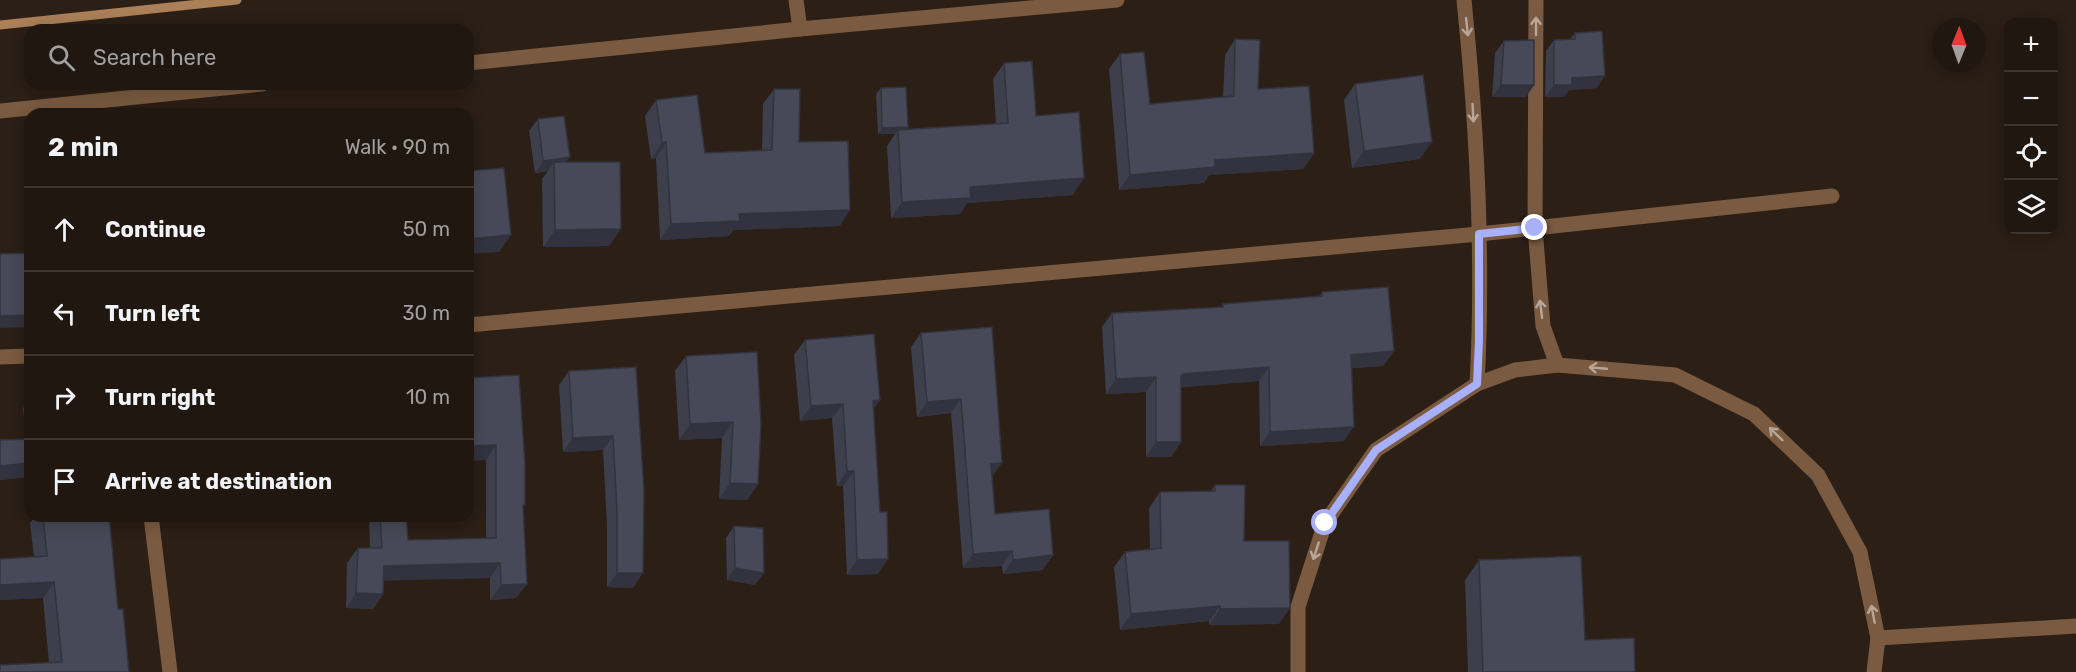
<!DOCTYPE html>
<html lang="en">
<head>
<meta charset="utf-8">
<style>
  body { margin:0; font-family:Rubik,sans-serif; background:#2d241e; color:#f1f3f6 }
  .controls { position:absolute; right:18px; top:18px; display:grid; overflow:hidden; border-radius:12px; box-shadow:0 3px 15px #0003 }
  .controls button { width:54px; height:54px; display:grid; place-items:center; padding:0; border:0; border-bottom:2px solid #3d3630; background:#201710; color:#f1f3f6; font:30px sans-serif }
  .compass { position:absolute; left:1932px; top:18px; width:54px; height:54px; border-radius:50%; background:#201710; box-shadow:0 3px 15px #0003; rotate:1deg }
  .stop { position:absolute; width:18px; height:18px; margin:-14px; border:4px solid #a8b0fc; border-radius:50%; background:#fff }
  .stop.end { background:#a8b0fc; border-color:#fff; box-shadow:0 2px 6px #0008 }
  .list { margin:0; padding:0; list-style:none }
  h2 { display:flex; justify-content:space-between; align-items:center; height:78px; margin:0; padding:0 24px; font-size:26px }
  h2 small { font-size:20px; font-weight:400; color:#a29f9f }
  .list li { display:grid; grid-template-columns:39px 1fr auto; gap:18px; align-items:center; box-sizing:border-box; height:84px; padding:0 24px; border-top:2px solid #3d3630 }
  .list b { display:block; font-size:22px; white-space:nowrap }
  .list em { font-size:20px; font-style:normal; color:#a29f9f }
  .icon { flex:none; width:33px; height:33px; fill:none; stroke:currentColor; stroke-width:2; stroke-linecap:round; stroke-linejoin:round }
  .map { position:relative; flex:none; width:2076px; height:672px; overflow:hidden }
  .search { position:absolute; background:#201710; box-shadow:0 3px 15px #0003; left:24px; top:24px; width:450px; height:66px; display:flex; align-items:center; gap:15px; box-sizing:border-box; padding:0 21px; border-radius:18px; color:#a29f9f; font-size:22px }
  .panel { position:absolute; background:#201710; box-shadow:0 3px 15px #0003; left:24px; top:108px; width:450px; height:414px; border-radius:18px }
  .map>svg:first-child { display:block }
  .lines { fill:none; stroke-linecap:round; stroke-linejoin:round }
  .stream { stroke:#ab7f58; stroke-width:9 }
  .minor { stroke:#7a5a40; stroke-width:15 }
  .wall { fill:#3d3f4c }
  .shaded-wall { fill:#32333e }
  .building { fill:#474958; stroke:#32333e; stroke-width:1.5 }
  .oneway { stroke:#b8a799 }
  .route { stroke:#a8b0fc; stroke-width:8 }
</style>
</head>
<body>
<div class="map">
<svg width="2076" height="672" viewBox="0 0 2076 672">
  <rect width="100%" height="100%" fill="#2b1f16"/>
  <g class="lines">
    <polyline class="stream" points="0,25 237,0"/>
    <g class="minor">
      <polyline points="796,0 800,29"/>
      <path d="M1464 0C1477 127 1484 257 1477 384"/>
      <polyline points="1536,0 1535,228 1543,326 1557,365"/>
      <polyline points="468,63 800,29 1117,0"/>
      <polyline points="0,111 262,84"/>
      <polyline points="468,325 1479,234 1832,196"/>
      <polyline points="0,357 30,356"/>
      <polyline points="151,516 170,672"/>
      <polyline points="1878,638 2076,626"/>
      <polyline points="1298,672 1298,607 1325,523 1376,450 1477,384 1515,370 1557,365 1675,375 1754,414 1818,475 1860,552 1878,638 1874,672"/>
    </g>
  </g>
  <g class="wall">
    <polygon points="1575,33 1597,88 1569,90 1564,97 1545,97 1546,51 1554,40 1570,39"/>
    <polygon points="1235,39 1258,89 1314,153 1303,169 1209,175 1204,183 1119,190 1109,69 1120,54 1150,104 1223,97 1225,55"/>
    <polygon points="1504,41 1534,85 1526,97 1492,97 1495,53"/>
    <polygon points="1004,63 1036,116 1073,195 967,203 960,214 891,218 887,146 895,134 878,134 876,94 881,88 908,127 906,129 996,124 993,79"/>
    <polygon points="1355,84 1420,159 1352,168 1344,100"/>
    <polygon points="774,89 799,142 840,226 733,230 729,236 660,240 656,158 651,159 645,116 656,100 705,153 762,150 763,104"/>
    <polygon points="538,119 566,162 609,246 543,247 542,179 548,171 535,173 529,131"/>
    <polygon points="1322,292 1394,351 1383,366 1352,368 1344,441 1260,446 1259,381 1181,387 1181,442 1171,457 1146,457 1146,392 1106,394 1102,327 1112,313 1221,307 1223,304 1319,297"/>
    <polygon points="992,327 992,477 995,514 1043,570 1003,574 1002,566 963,568 951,413 917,417 911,347 921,333"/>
    <polygon points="805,340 874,409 878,574 847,575 843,486 837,486 832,418 800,421 794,355"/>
    <polygon points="757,352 758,484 747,500 719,499 722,438 679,440 675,371 686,356"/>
    <polygon points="636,367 633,588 607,587 607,525 603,450 563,452 559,385 569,371"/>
    <polygon points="468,378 523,507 527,584 516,598 490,600 490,578 383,580 383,594 373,609 346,608 347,563 358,548 370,548 369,516 406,516 408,540 486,539 486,460"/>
    <polygon points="30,398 30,477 0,480 0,440 26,439 23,408"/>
    <polygon points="1215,485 1244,541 1279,624 1209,625 1209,621 1120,630 1114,567 1125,552 1150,549 1149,508 1160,492 1211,491"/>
    <polygon points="36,516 109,516 118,609 129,672 49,663 43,598 0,600 0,559 34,557 30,523"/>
    <polygon points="734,526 755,585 727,580 726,538"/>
    <polygon points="1479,560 1585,640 1635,672 1468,672 1465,580"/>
  </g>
  <g class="shaded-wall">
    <polygon points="1605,76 1597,88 1569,90 1564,97 1545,97 1554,85 1572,78"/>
    <polygon points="1501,85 1534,85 1526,97 1492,97"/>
    <polygon points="908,127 903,133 898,130 895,134 878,134 882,128"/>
    <polygon points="666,142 656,158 651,159 662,143"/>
    <polygon points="1432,142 1420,159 1352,168 1364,151"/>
    <polygon points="1314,153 1303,169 1209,175 1204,183 1119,190 1130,175 1215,160"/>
    <polygon points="570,157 561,169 554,162 548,171 535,173 543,161"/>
    <polygon points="1084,178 1073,195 967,203 960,214 891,218 902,202 970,187"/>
    <polygon points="850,210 840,226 733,230 729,236 660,240 671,224 739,214"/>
    <polygon points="621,229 609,246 543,247 555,230"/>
    <polygon points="511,235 499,252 468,254 468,239"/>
    <polygon points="30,315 30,327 0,328 0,316"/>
    <polygon points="1394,351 1383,366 1341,369 1351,355"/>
    <polygon points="1269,367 1259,381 1175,388 1171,390 1183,374"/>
    <polygon points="1156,377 1146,392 1106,394 1116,379"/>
    <polygon points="961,399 951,413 917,417 927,402"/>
    <polygon points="880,400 870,415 873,401"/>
    <polygon points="843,404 832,418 800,421 811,406"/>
    <polygon points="733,422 722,438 679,440 690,424"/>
    <polygon points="1354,427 1344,441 1260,446 1270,432"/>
    <polygon points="613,436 603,450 563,452 573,438"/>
    <polygon points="1156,442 1181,442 1171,457 1146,457"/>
    <polygon points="496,445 486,460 468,461 468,446"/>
    <polygon points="30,463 30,477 0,480 0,466"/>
    <polygon points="1002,463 992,477 991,464"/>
    <polygon points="847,471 854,471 843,486 837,486"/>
    <polygon points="730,483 758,484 747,500 719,499"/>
    <polygon points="1012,551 1002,566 963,568 973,554"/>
    <polygon points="1053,555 1043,570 1003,574 1013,560"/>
    <polygon points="888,559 878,574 847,575 857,560"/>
    <polygon points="500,563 490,578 373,581 384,566"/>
    <polygon points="735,568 764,573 755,585 727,580"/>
    <polygon points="617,573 643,573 633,588 607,587"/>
    <polygon points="54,582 43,598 0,600 0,585"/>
    <polygon points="527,584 516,598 490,600 501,585"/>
    <polygon points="356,593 383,594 373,609 346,608"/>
    <polygon points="1220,606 1209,621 1120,630 1131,614"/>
    <polygon points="1290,608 1279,624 1209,625 1220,609"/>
  </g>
  <g class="building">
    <polygon points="1602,31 1605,76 1572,78 1572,85 1554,85 1554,40 1575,39 1575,33"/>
    <polygon points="1235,39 1260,40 1258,89 1309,86 1314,153 1215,160 1215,167 1130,175 1120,54 1144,52 1150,104 1234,96"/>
    <polygon points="1534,40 1534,85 1501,85 1504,41"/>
    <polygon points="1032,61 1036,116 1079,112 1084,178 970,187 971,198 902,202 898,130 1008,123 1004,63"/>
    <polygon points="1423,75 1432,142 1364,151 1355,84"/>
    <polygon points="906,87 908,127 882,128 881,88"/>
    <polygon points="774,89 800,89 799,142 848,141 850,210 739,214 740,221 671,224 666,142 662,143 656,100 697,95 705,153 772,150"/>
    <polygon points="564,116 570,157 543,161 538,119"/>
    <polygon points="554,162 620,162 621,229 555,230"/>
    <polygon points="504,168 511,235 468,239 468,171"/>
    <polygon points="30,253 30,315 0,316 0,254"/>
    <polygon points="1388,287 1394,351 1351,355 1354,427 1270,432 1269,367 1183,374 1183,376 1181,376 1181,442 1156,442 1156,377 1116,379 1112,313 1223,307 1223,304 1322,296 1322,292"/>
    <polygon points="992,327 1002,463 991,464 995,514 1049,509 1053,555 1013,560 1012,551 973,554 961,399 927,402 921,333"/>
    <polygon points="874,334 880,400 873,401 880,512 887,512 888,559 857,560 854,471 847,471 843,404 811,406 805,340"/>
    <polygon points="757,352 761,424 758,484 730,483 733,422 690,424 686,356"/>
    <polygon points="636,367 644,492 643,573 617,573 617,510 613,436 573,438 569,371"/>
    <polygon points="519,375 525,465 525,505 523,505 527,584 501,585 500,563 384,566 383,594 356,593 358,548 382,548 380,516 406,516 408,540 496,538 496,445 468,446 468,378"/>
    <polygon points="30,439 30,463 0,466 0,440"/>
    <polygon points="1215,485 1245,485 1244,541 1289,541 1290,608 1220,609 1220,606 1131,614 1125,552 1161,548 1160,492 1215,491"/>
    <polygon points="43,516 109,516 118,609 123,609 129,672 0,672 0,665 62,662 54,582 0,585 0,559 47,556"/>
    <polygon points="734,526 763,528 764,573 735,568"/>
    <polygon points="1581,556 1585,640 1634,638 1635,672 1483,672 1479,560"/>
  </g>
  <defs><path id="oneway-shaft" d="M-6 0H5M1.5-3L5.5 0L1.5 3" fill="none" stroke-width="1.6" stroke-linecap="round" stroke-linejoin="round" transform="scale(1.5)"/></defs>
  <g class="oneway">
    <use href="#oneway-shaft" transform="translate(1536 26) rotate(-90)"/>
    <use href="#oneway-shaft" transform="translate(1467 27) rotate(84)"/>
    <use href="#oneway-shaft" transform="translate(1473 113) rotate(87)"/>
    <use href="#oneway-shaft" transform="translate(1541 309) rotate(-97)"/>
    <use href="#oneway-shaft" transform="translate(1598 368) rotate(-175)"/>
    <use href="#oneway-shaft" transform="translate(1776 434) rotate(-136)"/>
    <use href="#oneway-shaft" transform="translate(1316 551) rotate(108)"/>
    <use href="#oneway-shaft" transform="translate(1873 614) rotate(-101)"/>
  </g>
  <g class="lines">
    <polyline class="route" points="1325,523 1376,450 1477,384 1479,341 1479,234 1535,228"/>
  </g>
</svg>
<div class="controls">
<button>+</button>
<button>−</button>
<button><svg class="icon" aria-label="locate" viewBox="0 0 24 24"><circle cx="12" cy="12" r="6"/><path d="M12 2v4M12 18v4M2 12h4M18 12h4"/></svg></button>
<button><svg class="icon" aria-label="layers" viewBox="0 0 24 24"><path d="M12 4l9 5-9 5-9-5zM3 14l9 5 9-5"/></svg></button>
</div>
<svg class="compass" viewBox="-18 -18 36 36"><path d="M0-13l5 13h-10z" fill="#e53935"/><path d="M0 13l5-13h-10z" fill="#a29f9f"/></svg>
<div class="stop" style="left:1325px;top:523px"></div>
<div class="stop end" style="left:1535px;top:228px"></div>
<div class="search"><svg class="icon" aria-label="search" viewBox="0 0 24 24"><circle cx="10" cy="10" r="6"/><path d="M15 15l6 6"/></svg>Search here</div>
<section class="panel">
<h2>2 min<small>Walk · 90 m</small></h2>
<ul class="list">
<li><svg class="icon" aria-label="ahead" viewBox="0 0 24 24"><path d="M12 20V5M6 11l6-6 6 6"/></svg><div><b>Continue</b></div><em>50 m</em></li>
<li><svg class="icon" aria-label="left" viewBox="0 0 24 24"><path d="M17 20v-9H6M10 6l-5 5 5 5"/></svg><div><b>Turn left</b></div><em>30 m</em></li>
<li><svg class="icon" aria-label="right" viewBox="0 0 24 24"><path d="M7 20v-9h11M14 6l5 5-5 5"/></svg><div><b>Turn right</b></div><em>10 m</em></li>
<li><svg class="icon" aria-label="arrive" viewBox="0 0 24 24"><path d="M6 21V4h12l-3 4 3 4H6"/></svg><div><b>Arrive at destination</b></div></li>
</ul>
</section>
</div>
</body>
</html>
